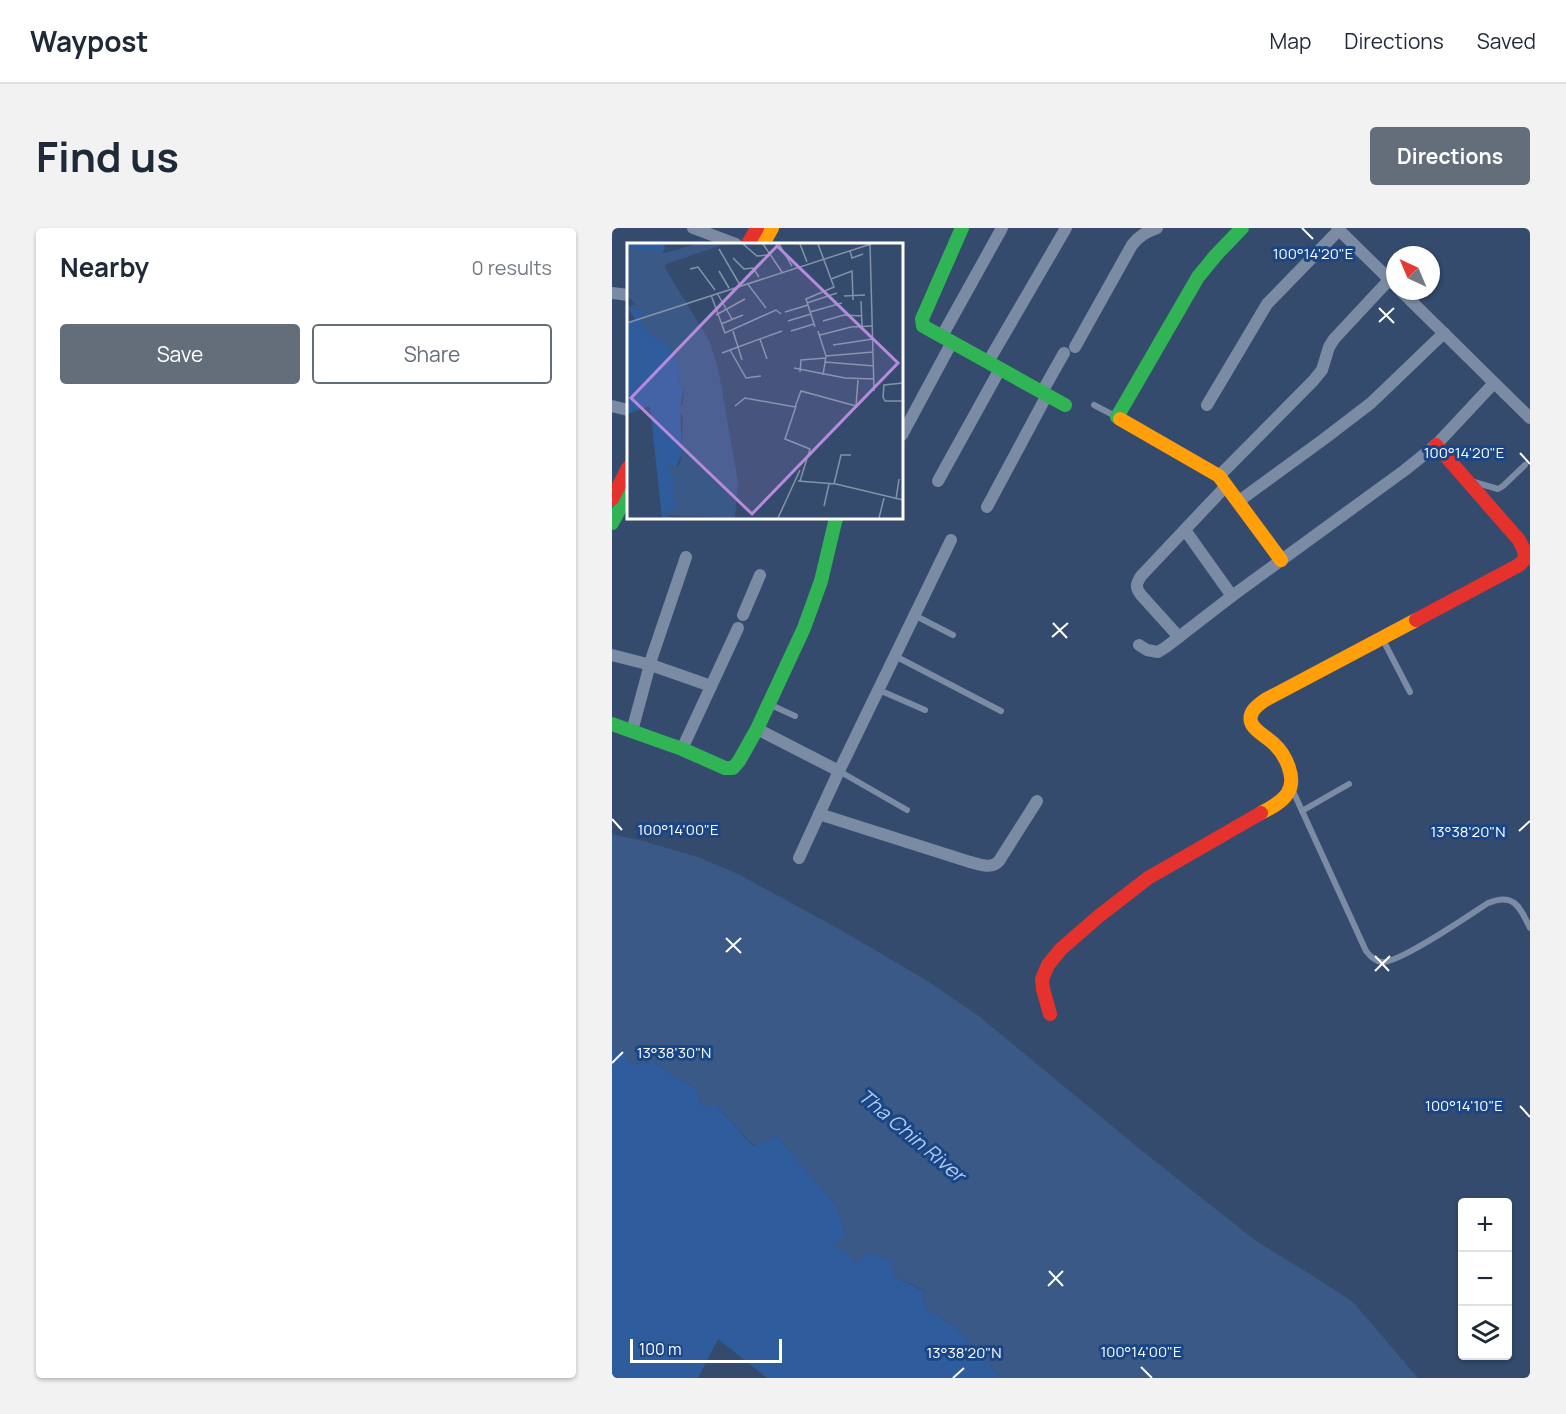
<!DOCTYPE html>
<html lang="en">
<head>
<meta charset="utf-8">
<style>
  body { margin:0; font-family:Manrope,sans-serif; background:#f2f2f3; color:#1f2937 }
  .controls { position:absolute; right:18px; bottom:18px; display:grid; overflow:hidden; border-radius:6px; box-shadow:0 2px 4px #0004 }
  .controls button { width:54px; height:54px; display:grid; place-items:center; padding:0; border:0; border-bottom:2px solid #e0e1e3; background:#fff; color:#1f2937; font:30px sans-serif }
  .compass { position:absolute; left:774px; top:18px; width:54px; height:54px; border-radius:50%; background:#fff; box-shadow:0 2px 4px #0004; rotate:316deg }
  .scale { position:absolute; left:18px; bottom:15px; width:152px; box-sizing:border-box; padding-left:6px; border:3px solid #fff; border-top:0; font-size:16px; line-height:21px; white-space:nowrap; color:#fff; -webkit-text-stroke:4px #1b4686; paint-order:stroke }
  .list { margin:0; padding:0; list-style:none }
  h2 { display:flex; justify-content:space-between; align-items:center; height:78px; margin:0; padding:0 24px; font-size:26px }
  h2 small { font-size:20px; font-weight:400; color:#747a83 }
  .actions { display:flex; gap:12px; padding:18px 24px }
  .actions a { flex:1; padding:14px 0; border:2px solid #646d7a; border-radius:6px; text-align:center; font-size:21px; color:#646d7a }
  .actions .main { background:#646d7a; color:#fff }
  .icon { flex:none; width:33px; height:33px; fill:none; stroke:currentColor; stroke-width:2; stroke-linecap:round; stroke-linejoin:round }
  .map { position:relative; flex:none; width:918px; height:1150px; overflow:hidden; border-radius:6px }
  header { display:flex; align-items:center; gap:36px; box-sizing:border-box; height:84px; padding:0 30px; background:#fff; border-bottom:2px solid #e0e1e3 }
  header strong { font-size:28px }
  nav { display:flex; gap:33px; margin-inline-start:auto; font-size:21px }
  .intro { display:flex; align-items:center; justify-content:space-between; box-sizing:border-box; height:144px; padding:0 36px }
  h1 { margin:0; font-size:42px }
  .button { padding:15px 27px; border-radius:6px; background:#646d7a; color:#fff; font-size:21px; font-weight:700 }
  main { display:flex; gap:36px; padding:0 36px }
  aside { flex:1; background:#fff; border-radius:6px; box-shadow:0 2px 4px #0004 }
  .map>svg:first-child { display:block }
  .green { fill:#2f5c9d }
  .water { fill:#3a5987 }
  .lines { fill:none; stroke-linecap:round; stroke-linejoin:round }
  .lane { stroke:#7a8ba3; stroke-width:6 }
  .street { stroke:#7a8ba3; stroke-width:12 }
  .fast { stroke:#30b455; stroke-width:14 }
  .slow { stroke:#ff9f0a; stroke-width:14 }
  .jam { stroke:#e5322d; stroke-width:14 }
  .ticks { fill:none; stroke:#fff; stroke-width:2 }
  .labels { text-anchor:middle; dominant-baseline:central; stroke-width:6; stroke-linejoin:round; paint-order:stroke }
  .water-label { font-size:20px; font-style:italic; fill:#aecbf3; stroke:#1b4686 }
  .inset-road { fill:none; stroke:#8593a8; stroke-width:1.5 }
  .view { fill:#b68bdc; fill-opacity:0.15; stroke:#b68bdc; stroke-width:3 }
  .inset-edge { fill:none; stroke:#fff; stroke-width:3 }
  .ticks-label { font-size:15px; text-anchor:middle; fill:#fff; stroke:#1b4686; stroke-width:6; stroke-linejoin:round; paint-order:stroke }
</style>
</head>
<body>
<header>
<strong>Waypost</strong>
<nav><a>Map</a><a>Directions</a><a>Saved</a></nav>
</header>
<div class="intro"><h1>Find us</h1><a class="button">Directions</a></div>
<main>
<aside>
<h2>Nearby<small>0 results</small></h2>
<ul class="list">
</ul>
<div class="actions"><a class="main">Save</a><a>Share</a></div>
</aside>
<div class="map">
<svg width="918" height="1150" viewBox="0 0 918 1150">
  <rect width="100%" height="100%" fill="#344b6e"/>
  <polygon class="green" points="0,824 13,826 18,836 42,834 84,861 90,878 105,878 141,918 165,908 225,978 234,1007 222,1018 238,1027 254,1024 279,1032 283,1049 312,1063 313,1079 346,1102 390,1150 155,1150 106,1111 86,1150 0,1150"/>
  <polygon class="water" points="0,606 31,613 86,629 128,647 229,702 317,754 368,789 529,922 644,1013 701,1048 741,1074 806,1150 390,1150 346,1102 313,1079 312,1062 283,1049 279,1032 254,1024 244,1037 238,1027 221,1018 234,1007 225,978 165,908 142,918 105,878 90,878 84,861 42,834 18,836 13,826 0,824"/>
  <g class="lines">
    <g class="lane">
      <polyline points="482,177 505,189"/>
      <polyline points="862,254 886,261 891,258 913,237"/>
      <polyline points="302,387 341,407"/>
      <polyline points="771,412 798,464"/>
      <polyline points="283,428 389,483"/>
      <polyline points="267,462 313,482"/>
      <polyline points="159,477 183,488"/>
      <polyline points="227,543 295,582"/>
      <path d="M681 563 754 723C758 728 763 733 769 734 785 737 859 686 876 675 902 664 908 679 918 700"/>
      <polyline points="690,583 737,556"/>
    </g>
    <g class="street">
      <polyline points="81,0 124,16"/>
      <polyline points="725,0 782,56"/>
      <polyline points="789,63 918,190"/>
      <polyline points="0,65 16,67"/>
      <polyline points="330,108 390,0"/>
      <path d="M463 119 520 17C527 8 534 4 545 0"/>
      <polyline points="376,134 454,0"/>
      <polyline points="430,164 452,125"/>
      <polyline points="595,177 655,76 727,2"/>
      <polyline points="0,178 16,182"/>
      <polyline points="290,207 340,114"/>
      <polyline points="607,248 701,153 710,142 717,119 722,111 777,52"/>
      <polyline points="326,253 388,141"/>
      <polyline points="627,273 712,211 759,175 832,105"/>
      <polyline points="375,279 435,167"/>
      <polyline points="573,302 620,368"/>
      <polyline points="131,387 148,347"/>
      <path d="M567 409 529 367C523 359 524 356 529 348L615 257"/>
      <polyline points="527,417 535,422 546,424 554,419 620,368 793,242 824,217 882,155"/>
      <polyline points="0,427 39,437 99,458"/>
      <polyline points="145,501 227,543 339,312"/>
      <polyline points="20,503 40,429 74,329"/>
      <polyline points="70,521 126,400"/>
      <path d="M207 586 358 634C368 636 379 642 387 633L425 573"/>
      <polyline points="187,630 227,543"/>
    </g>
    <g class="fast">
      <polyline points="350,0 310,91 311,98 453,177"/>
      <polyline points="508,191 505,189 586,49 604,27 630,0"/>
      <polyline points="0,295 16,266"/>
      <polyline points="0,496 70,521 113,540 121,540 127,533 145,501 192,400 209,353 224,290"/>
    </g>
    <g class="slow">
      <polyline points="151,16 160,0"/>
      <polyline points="508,191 607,248 669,332"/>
      <path d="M649 585C658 580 669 575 675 566 686 551 673 526 662 516 655 509 642 503 639 494 636 484 646 477 653 472L804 392"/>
    </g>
    <g class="jam">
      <polyline points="136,16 145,0"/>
      <polyline points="0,271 16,240"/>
      <polyline points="804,392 907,337 913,331 912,322 907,312 824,217"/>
      <polyline points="438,786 431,761 430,751 436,737 449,721 487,688 536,650 649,585"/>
    </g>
  </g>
  <path class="ticks" d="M690 0 701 11M767 80 782 95M767 94 782 80M908 225 918 236M441 395 455 410M440 409 456 395M0 591 10 602M907 603 918 593M114 710 129 725M114 724 129 710M763 728 777 743M763 743 778 728M0 835 11 824M908 878 918 889M437 1043 451 1058M436 1058 451 1043M529 1139 540 1150M341 1150 352 1140"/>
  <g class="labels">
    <g class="water-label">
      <text transform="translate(300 907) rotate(40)">Tha Chin River</text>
    </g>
  </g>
  <g transform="translate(15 15)">
    <rect width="276" height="276" fill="#344b6e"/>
    <path d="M0 1H37L38 5 35 10H25L0 5ZM0 64 17 68 15 80 22 90 43 103 50 118 53 142 57 144 53 166 55 210 46 233V255L50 264 36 272 49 275H35L23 163 0 171V82L8 76Z" fill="#2f5c9d"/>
    <path d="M70 1H98L39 21 38 25 82 97 91 125 111 239 108 275 36 272 50 264 46 255V233L42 227 43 223 51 224 54 217 56 175 50 165 56 161 57 144 53 142 50 119 43 103 22 90 14 79 17 68 0 64 8 61 0 52V5L38 10Z" fill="#3a5987"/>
    <path class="inset-road" d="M116 1 130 13 142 12M136 1 155 29M152 1 165 23M173 1 180 19M243 1 247 148M92 6 113 42M223 8 225 15 236 11M106 15 117 26 126 25 132 34M63 26 71 24 88 47M92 28 102 45M204 36 225 28 226 57M120 40 139 65M90 50 105 76M84 52 98 90 149 67 154 71M217 53 238 52M234 58 235 83M180 60 210 50M158 69 181 62M183 69 215 60M89 72 118 56M161 78 184 71M196 78 217 72 235 73M0 80 244 1M94 81 116 72M188 84 179 56 207 44 191 1M106 88 111 104 155 88M164 88 187 81M191 88 199 113 196 132M193 92 224 84 246 83M133 96 140 116M206 102 246 96M103 107 119 135 134 133M95 110 111 104 115 117M199 113 246 109M198 119 247 123M167 125 218 135 247 136M173 129 174 117 199 115M276 140 257 142 256 154 258 158H276M108 163 118 155 168 164 174 148 229 163 231 137M169 163 158 196 183 206 173 238M171 238 209 241 276 257M207 241 214 212H224M269 256 272 236M197 263 202 241M151 275 173 227M252 275 257 255"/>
    <path class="view" d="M150 3 271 120 125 271 4 155Z"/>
    <rect width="276" height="276" class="inset-edge"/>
  </g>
  <g class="ticks-label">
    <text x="701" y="31">100°14'20"E</text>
    <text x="852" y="230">100°14'20"E</text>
    <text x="66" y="607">100°14'00"E</text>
    <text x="856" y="609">13°38'20"N</text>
    <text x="62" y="830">13°38'30"N</text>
    <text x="852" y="883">100°14'10"E</text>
    <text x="529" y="1129">100°14'00"E</text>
    <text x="352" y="1130">13°38'20"N</text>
  </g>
</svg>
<div class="controls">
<button>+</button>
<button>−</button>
<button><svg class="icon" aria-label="layers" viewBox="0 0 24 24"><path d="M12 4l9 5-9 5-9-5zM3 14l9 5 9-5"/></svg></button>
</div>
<svg class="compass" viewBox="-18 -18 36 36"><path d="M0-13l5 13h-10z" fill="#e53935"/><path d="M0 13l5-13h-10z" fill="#747a83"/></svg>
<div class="scale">100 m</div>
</div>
</main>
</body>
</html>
